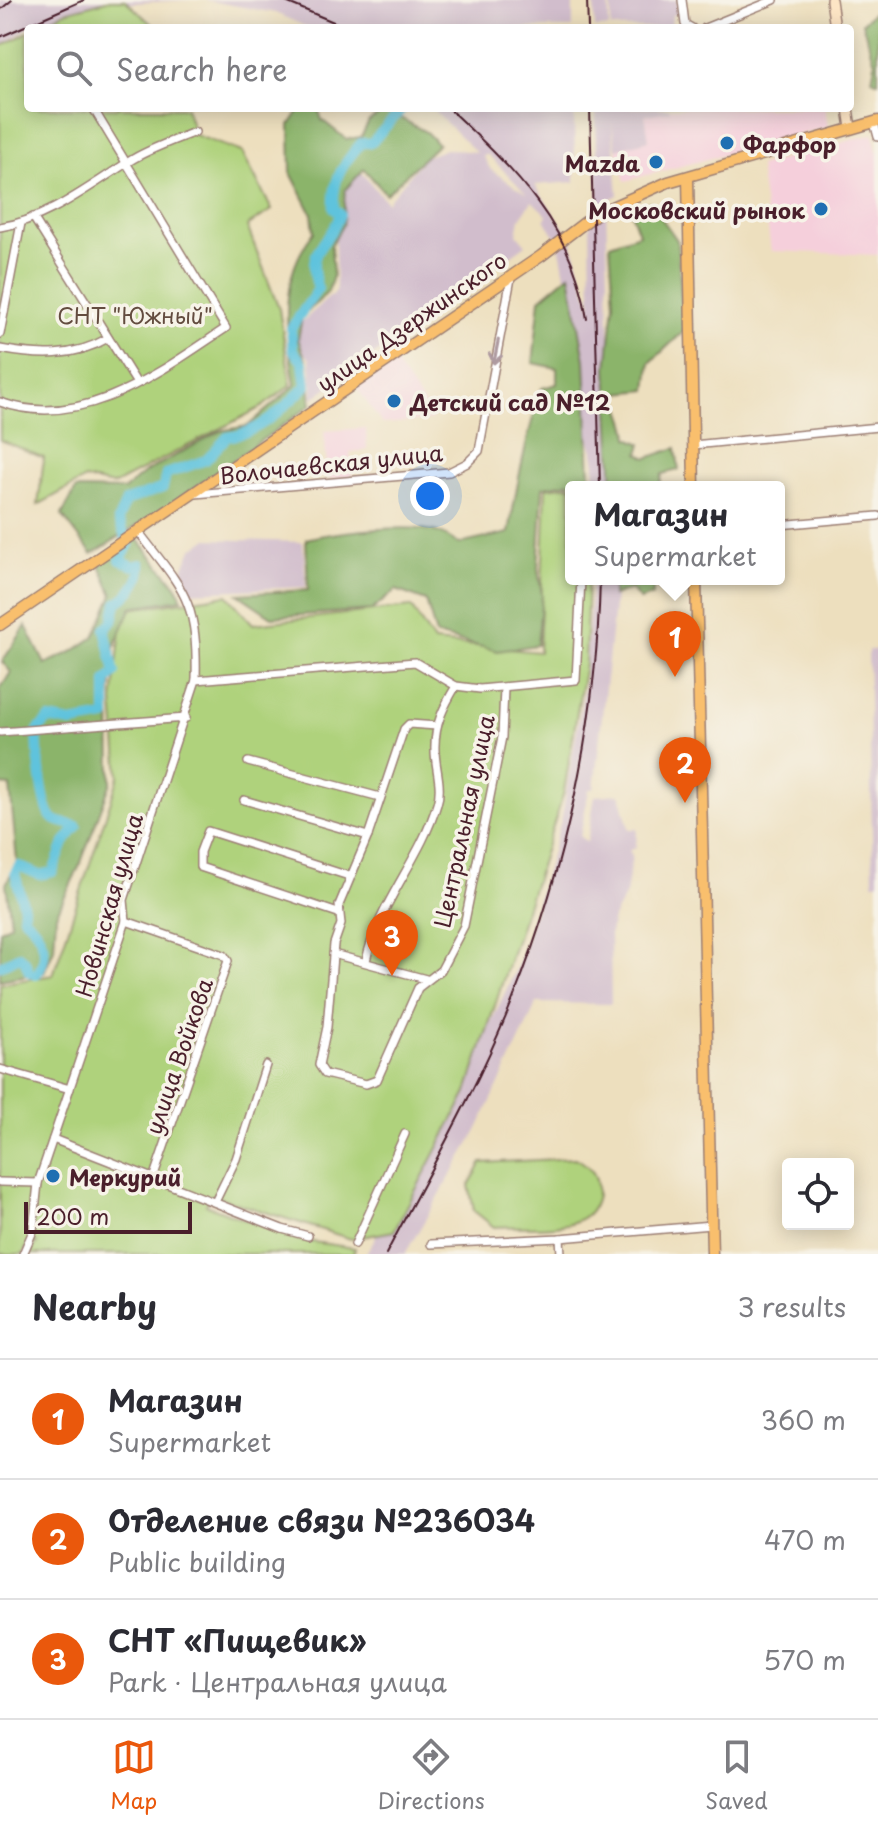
<!DOCTYPE html>
<html lang="en">
<head>
<meta charset="utf-8">
<style>
  body { margin:0; font-family:"Playpen Sans",sans-serif; background:#f7f7f7; color:#2b2b33 }
  .controls { position:absolute; right:24px; bottom:24px; display:grid; overflow:hidden; border-radius:8px; box-shadow:0 4px 20px #0003 }
  .controls button { width:72px; height:72px; display:grid; place-items:center; padding:0; border:0; border-bottom:2px solid #e1e1e2; background:#fff; color:#2b2b33; font:40px sans-serif }
  .scale { position:absolute; left:24px; bottom:20px; width:168px; box-sizing:border-box; padding-left:8px; border:4px solid #4a1f2b; border-top:0; font-size:22px; line-height:28px; white-space:nowrap; color:#4a1f2b; -webkit-text-stroke:6px #f7f3e8; paint-order:stroke }
  .you { position:absolute; left:430px; top:496px; width:28px; height:28px; margin:-20px; border:6px solid #fff; border-radius:50%; background:#1a73e8; box-shadow:0 0 0 12px #1a73e833 }
  .badge { display:grid; place-items:center; width:52px; height:52px; border-radius:50%; background:#ea580c; color:#fff; font-size:26px; font-weight:700 }
  .pin { position:absolute; translate:-50% -66px; filter:drop-shadow(0 2px 4px #0008) }
  .pin::after { content:''; position:absolute; top:42px; width:28px; height:24px; background:inherit; clip-path:polygon(0 0,100% 0,50% 100%) }
  .popup { position:absolute; left:565px; top:481px; width:220px; height:104px; box-sizing:border-box; display:grid; place-content:center; border-radius:8px; background:#fff; filter:drop-shadow(0 2px 6px #0005); font-size:26px; white-space:nowrap; color:#7c7c81 }
  .popup b { font-size:30px; color:#2b2b33 }
  .popup::after { content:''; position:absolute; left:50%; top:100%; margin-left:-16px; border:16px solid transparent; border-top-color:#fff }
  .list { margin:0; padding:0; list-style:none }
  h2 { display:flex; justify-content:space-between; align-items:center; height:104px; margin:0; padding:0 32px; font-size:34px }
  h2 small { font-size:26px; font-weight:400; color:#7c7c81 }
  .list li { display:grid; grid-template-columns:52px 1fr auto; gap:24px; align-items:center; box-sizing:border-box; height:120px; padding:0 32px; border-top:2px solid #e1e1e2 }
  .list b { display:block; font-size:30px; white-space:nowrap }
  .list p { margin:0; font-size:26px; white-space:nowrap; color:#7c7c81 }
  .list em { font-size:26px; font-style:normal; color:#7c7c81 }
  .icon { flex:none; width:44px; height:44px; fill:none; stroke:currentColor; stroke-width:2; stroke-linecap:round; stroke-linejoin:round }
  .map { position:relative; flex:none; width:878px; height:1254px; overflow:hidden }
  .search { position:absolute; background:#fff; box-shadow:0 4px 20px #0003; left:24px; right:24px; top:24px; height:88px; display:flex; align-items:center; gap:20px; box-sizing:border-box; padding:0 28px; border-radius:8px; color:#7c7c81; font-size:30px }
  .sheet { height:464px; background:#fff }
  nav { display:flex; justify-content:space-around; align-items:center; box-sizing:border-box; height:112px; border-top:2px solid #e1e1e2; background:#fff; font-size:22px; color:#7c7c81 }
  nav a { display:grid; justify-items:center; gap:4px }
  nav .on { color:#ea580c }
  .map>svg:first-child { display:block }
  .built { fill:#f5cfdb }
  .industrial { fill:#d1bdcc; fill-rule:evenodd }
  .green { fill:#afd27b; stroke:#7c7853; stroke-width:2 }
  .forest { fill:#8bb46b; stroke:#6a6a4b; stroke-width:2 }
  .lines { fill:none; stroke-linecap:round; stroke-linejoin:round }
  .river { stroke:#5fc3dd; stroke-width:10 }
  .minor-casing { stroke:#9c7f74; stroke-width:10 }
  .secondary-casing { stroke:#9c7f74; stroke-width:12 }
  .primary-casing { stroke:#9c7f74; stroke-width:13 }
  .minor { stroke:#fff; stroke-width:7 }
  .secondary { stroke:#fde5c5; stroke-width:9 }
  .primary { stroke:#f9bf6d; stroke-width:10 }
  .rail { stroke:#4a1f2b; stroke-width:2 }
  .oneway { stroke:#ae9aa0 }
  .poi-dot { fill:#1f6fb2; stroke:#f7f3e8; stroke-width:3 }
  .labels { text-anchor:middle; dominant-baseline:central; stroke-width:7; stroke-linejoin:round; paint-order:stroke }
  .poi-label { font-size:22px; font-weight:bold; fill:#4a1f2b; stroke:#f7f3e8; text-anchor:start }
  .park-label { font-size:22px; fill:#634c3f; stroke:#f7f3e8 }
  .street-label { font-size:22px; fill:#4a1f2b; stroke:#f7f3e8 }
</style>
</head>
<body>
<div class="map">
<svg width="878" height="1254" viewBox="0 0 878 1254">
  <rect width="100%" height="100%" fill="#f7f3e8"/>
  <filter id="ink" filterUnits="userSpaceOnUse"><feTurbulence type="fractalNoise" baseFrequency=".0125" numOctaves="2"/><feDisplacementMap in="SourceGraphic" scale="16" xChannelSelector="R" yChannelSelector="G"/><feConvolveMatrix kernelMatrix="1 2 1 2 8 2 1 2 1" color-interpolation-filters="sRGB"/></filter>
  <filter id="wash" filterUnits="userSpaceOnUse"><feTurbulence type="fractalNoise" baseFrequency=".006" numOctaves="4" result="noise"/><feDisplacementMap in="SourceGraphic" scale="32" xChannelSelector="R" yChannelSelector="G"/><feGaussianBlur stdDeviation="1.8" result="paint"/><feColorMatrix in="noise" values="0 0 0 0 0 0 0 0 0 0 0 0 0 0 0 0 0 1.4 0 .05"/><feComposite in="paint" operator="in"/></filter>
  <g filter="url(#wash)">
    <rect width="100%" height="100%" fill="#eddfbe"/>
    <g class="built">
      <polygon points="669,108 825,108 828,127 625,181 616,149 649,140 645,115 669,111"/>
      <polygon points="873,134 878,155 878,255 771,251 759,166"/>
      <polygon points="395,363 431,414 432,420 382,424 357,388"/>
      <polygon points="366,428 367,450 350,452 352,477 328,479 324,431"/>
    </g>
    <g class="industrial">
      <polygon points="0,0 192,0 91,5 28,28 0,47"/>
      <polygon points="205,0 573,0 573,28 309,28 275,13"/>
      <polygon points="594,0 609,0 609,28 595,28"/>
      <polygon points="611,0 677,0 678,14 672,15 671,28 611,28"/>
      <path d="M431 108H574L575 182 535 185 571 239 591 307 590 220 598 214 596 108H669L670 111 645 115 649 140 616 149 612 121 618 195 606 201 613 487H594L595 458 587 432 581 359 559 244 545 219 547 215 532 201 520 219 517 234 526 245 313 398 310 359 295 342 294 329 336 291 334 194 352 162 387 202 425 157 446 149 476 152ZM482 155H488L527 194 491 170Z"/>
      <polygon points="207,539 303,542 306,587 187,592 181,574 192,549"/>
      <polygon points="592,579 617,579 594,789 589,789 580,837 587,842 595,796 620,794 629,829 637,829 636,847 629,850 632,856 626,894 613,918 610,933 611,1004 537,1003 477,1131 405,1254 366,1254 465,1078 521,958 562,817 584,689"/>
      <polygon points="868,650 878,650 878,883 873,883"/>
    </g>
    <g class="green">
      <polygon points="110,0 125,0 156,28 35,28 65,12"/>
      <polygon points="28,32 28,108 186,108 195,135 242,152 272,210 247,226 279,309 291,385 262,407 113,485 85,479 38,505 44,458 0,440 0,47"/>
      <polygon points="591,483 591,487 571,487 571,579 588,579 585,664 564,792 466,1095 394,1231 351,1239 211,1195 206,1205 299,1240 355,1248 353,1254 30,1254 37,1243 29,1243 23,1254 0,1254 0,984 53,975 119,776 113,701 123,610 227,595 253,624 411,607 434,642 539,652 546,488"/>
      <path d="M576 1158C588 1165 597 1173 597 1187 600 1239 528 1224 494 1227L474 1211 469 1185 482 1163Z"/>
    </g>
    <g class="forest">
      <polygon points="878,8 878,82 872,79 875,63 862,23"/>
      <path d="M301 108H318L322 120 346 139 361 137 369 121 386 110 426 132 438 144 386 194 364 169 345 190 343 224 331 245 333 276 328 292 302 317 298 339 307 363 311 405 167 507 92 554 62 515 76 489 124 490 147 471 220 431 248 426 295 385C286 331 277 279 314 232L312 214 291 173 290 125Z"/>
      <path d="M650 202 677 240 684 331 650 363 647 390 618 393C618 410 628 420 629 438L642 444 639 453 647 458 676 448 679 470 662 474 660 487H613L607 368 614 303 610 244 639 234 630 209Z"/>
      <path d="M570 274 585 360 590 479 543 487 538 569 542 595 537 645 498 651 436 635 426 601 396 590 372 610 272 617 238 594 308 590 306 539C333 532 412 523 437 532 445 534 452 540 459 544L509 533C517 483 526 436 542 388L557 384V368L533 363 540 299Z"/>
      <polygon points="137,538 177,587 182,599 132,607 115,644 110,700 111,782 80,865 56,915 54,949 44,972 0,980 0,930 11,924 6,884 17,862 10,786 0,785 0,689 11,672 2,662 26,626 45,664 72,652 94,637 113,595 99,563"/>
      <polygon points="613,579 653,579 653,595 640,600 631,589 613,596"/>
    </g>
    <g class="lines">
      <path class="river" d="M0 966 19 956 25 961 29 972 36 975C52 954 42 932 23 917L24 908 15 873 19 866 39 875 53 872 64 843 77 826C69 824 58 823 52 818 43 809 36 746 38 730L49 719 71 723 106 717V681L115 673 105 629 113 621 117 603C130 594 142 582 141 564L133 566 120 560 129 545 118 520 126 501 163 488 166 474 206 460 227 437C259 434 284 408 306 386L303 363 293 350 291 328 318 289C304 245 329 248 340 214L334 209C332 179 343 164 361 143H371L403 108"/>
    </g>
  </g>
  <g filter="url(#ink)">
    <g class="lines">
      <g class="minor-casing">
        <g id="minor">
          <polyline points="682,0 685,24 692,28"/>
          <polyline points="705,28 774,0"/>
          <polyline points="874,122 878,137"/>
          <polyline points="33,217 136,382"/>
          <path d="M0 227C48 220 92 184 133 159 152 148 174 140 195 132"/>
          <polyline points="0,334 21,223"/>
          <path d="M0 349C38 356 74 358 108 338"/>
          <path d="M0 402C83 432 161 371 226 328L93 108"/>
          <polyline points="693,445 878,427"/>
          <polyline points="195,494 449,472 467,463 479,451 511,278"/>
          <polyline points="779,525 878,516"/>
          <polyline points="196,680 415,662 456,686 480,689 576,680 581,579"/>
          <polyline points="437,726 409,724 404,729 368,836 339,905 341,924 334,944 327,1027 319,1065 325,1074 366,1084 377,1080 418,988 441,970 464,926 502,737 504,688"/>
          <polyline points="0,732 186,718"/>
          <polyline points="248,762 380,797"/>
          <polyline points="244,800 368,836"/>
          <polyline points="338,913 200,867 200,852 208,831 349,876"/>
          <polyline points="126,921 224,955 228,961 154,1176"/>
          <polyline points="333,954 426,979"/>
          <path d="M366 961C378 904 421 859 437 804 443 786 435 768 435 750 434 725 444 706 456 686"/>
          <polyline points="0,1069 70,1089"/>
          <polyline points="53,1139 282,1229 308,1236"/>
          <polyline points="0,1182 38,1183"/>
          <polyline points="215,1202 236,1159 266,1065"/>
          <polyline points="560,1238 561,1254"/>
          <polyline points="355,1244 405,1134"/>
          <polyline points="431,1244 560,1238 711,1225"/>
          <path d="M23 1254 33 1231 38 1183 126 921 124 900 196 680C198 599 184 591 138 531"/>
        </g>
      </g>
      <g class="secondary-casing">
        <g id="secondary">
          <polyline points="831,0 835,28"/>
          <polyline points="848,108 851,128"/>
        </g>
      </g>
      <g class="primary-casing">
        <g id="primary">
          <polyline points="688,177 694,487"/>
          <polyline points="696,579 712,1254"/>
          <polyline points="0,625 541,256 596,214 668,182 878,121"/>
        </g>
      </g>
      <use href="#minor" class="minor"/>
      <use href="#secondary" class="secondary"/>
      <use href="#primary" class="primary"/>
      <g class="rail">
        <polyline points="281,0 348,28"/>
        <polyline points="587,0 588,28"/>
        <polyline points="0,10 12,0"/>
        <polyline points="0,37 84,0"/>
        <path d="M448 108C513 169 574 226 587 319"/>
        <polyline points="590,108 600,487"/>
        <path d="M386 1254C430 1170 478 1087 513 999 566 866 597 722 600 579"/>
      </g>
    </g>
    <defs><path id="oneway-shaft" d="M-6 0H5M1.5-3L5.5 0L1.5 3" fill="none" stroke-width="1.6" stroke-linecap="round" stroke-linejoin="round" transform="scale(2)"/></defs>
    <use class="oneway" href="#oneway-shaft" transform="translate(496 352) rotate(101)"/>
  </g>
  <g class="poi-dot">
    <circle cx="727" cy="143" r="8"/>
    <circle cx="656" cy="162" r="8"/>
    <circle cx="821" cy="209" r="8"/>
    <circle cx="394" cy="401" r="8"/>
    <circle cx="53" cy="1176" r="8"/>
  </g>
  <g class="labels">
    <g class="poi-label">
      <text x="743" y="143">Фарфор</text>
      <text x="640" y="162" text-anchor="end">Mazda</text>
      <text x="805" y="209" text-anchor="end">Московский рынок</text>
      <text x="410" y="401">Детский сад №12</text>
      <text x="69" y="1176">Меркурий</text>
    </g>
    <g class="park-label">
      <text x="135" y="314">СНТ "Южный"</text>
    </g>
    <g class="street-label">
      <text transform="translate(411 321) rotate(-35)">улица Дзержинского</text>
      <text transform="translate(331 463) rotate(-6)">Волочаевская улица</text>
      <text transform="translate(463 821) rotate(-78)">Центральная улица</text>
      <text transform="translate(108 905) rotate(-74)">Новинская улица</text>
      <text transform="translate(178 1056) rotate(-71)">улица Войкова</text>
    </g>
  </g>
</svg>
<div class="controls">
<button><svg class="icon" aria-label="locate" viewBox="0 0 24 24"><circle cx="12" cy="12" r="6"/><path d="M12 2v4M12 18v4M2 12h4M18 12h4"/></svg></button>
</div>
<div class="scale">200 m</div>
<div class="you"></div>
<div class="pin badge" style="left:675px;top:677px">1</div>
<div class="popup"><b>Магазин</b>Supermarket</div>
<div class="pin badge" style="left:685px;top:803px">2</div>
<div class="pin badge" style="left:392px;top:976px">3</div>
<div class="search"><svg class="icon" aria-label="search" viewBox="0 0 24 24"><circle cx="10" cy="10" r="6"/><path d="M15 15l6 6"/></svg>Search here</div>
</div>
<section class="sheet">
<h2>Nearby<small>3 results</small></h2>
<ul class="list">
<li><span class="badge">1</span><div><b>Магазин</b><p>Supermarket</p></div><em>360 m</em></li>
<li><span class="badge">2</span><div><b>Отделение связи №236034</b><p>Public building</p></div><em>470 m</em></li>
<li><span class="badge">3</span><div><b>СНТ «Пищевик»</b><p>Park · Центральная улица</p></div><em>570 m</em></li>
</ul>
</section>
<nav>
<a class="on"><svg class="icon" aria-label="map" viewBox="0 0 24 24"><path d="M3 6l6-2 6 2 6-2v14l-6 2-6-2-6 2zM9 4v14M15 6v14"/></svg>Map</a>
<a><svg class="icon" aria-label="directions" viewBox="0 0 24 24"><path d="M12 3l9 9-9 9-9-9zM9 14v-3h6M13 9l2 2-2 2"/></svg>Directions</a>
<a><svg class="icon" aria-label="saved" viewBox="0 0 24 24"><path d="M7 4h10v16l-5-4-5 4z"/></svg>Saved</a>
</nav>
</body>
</html>
